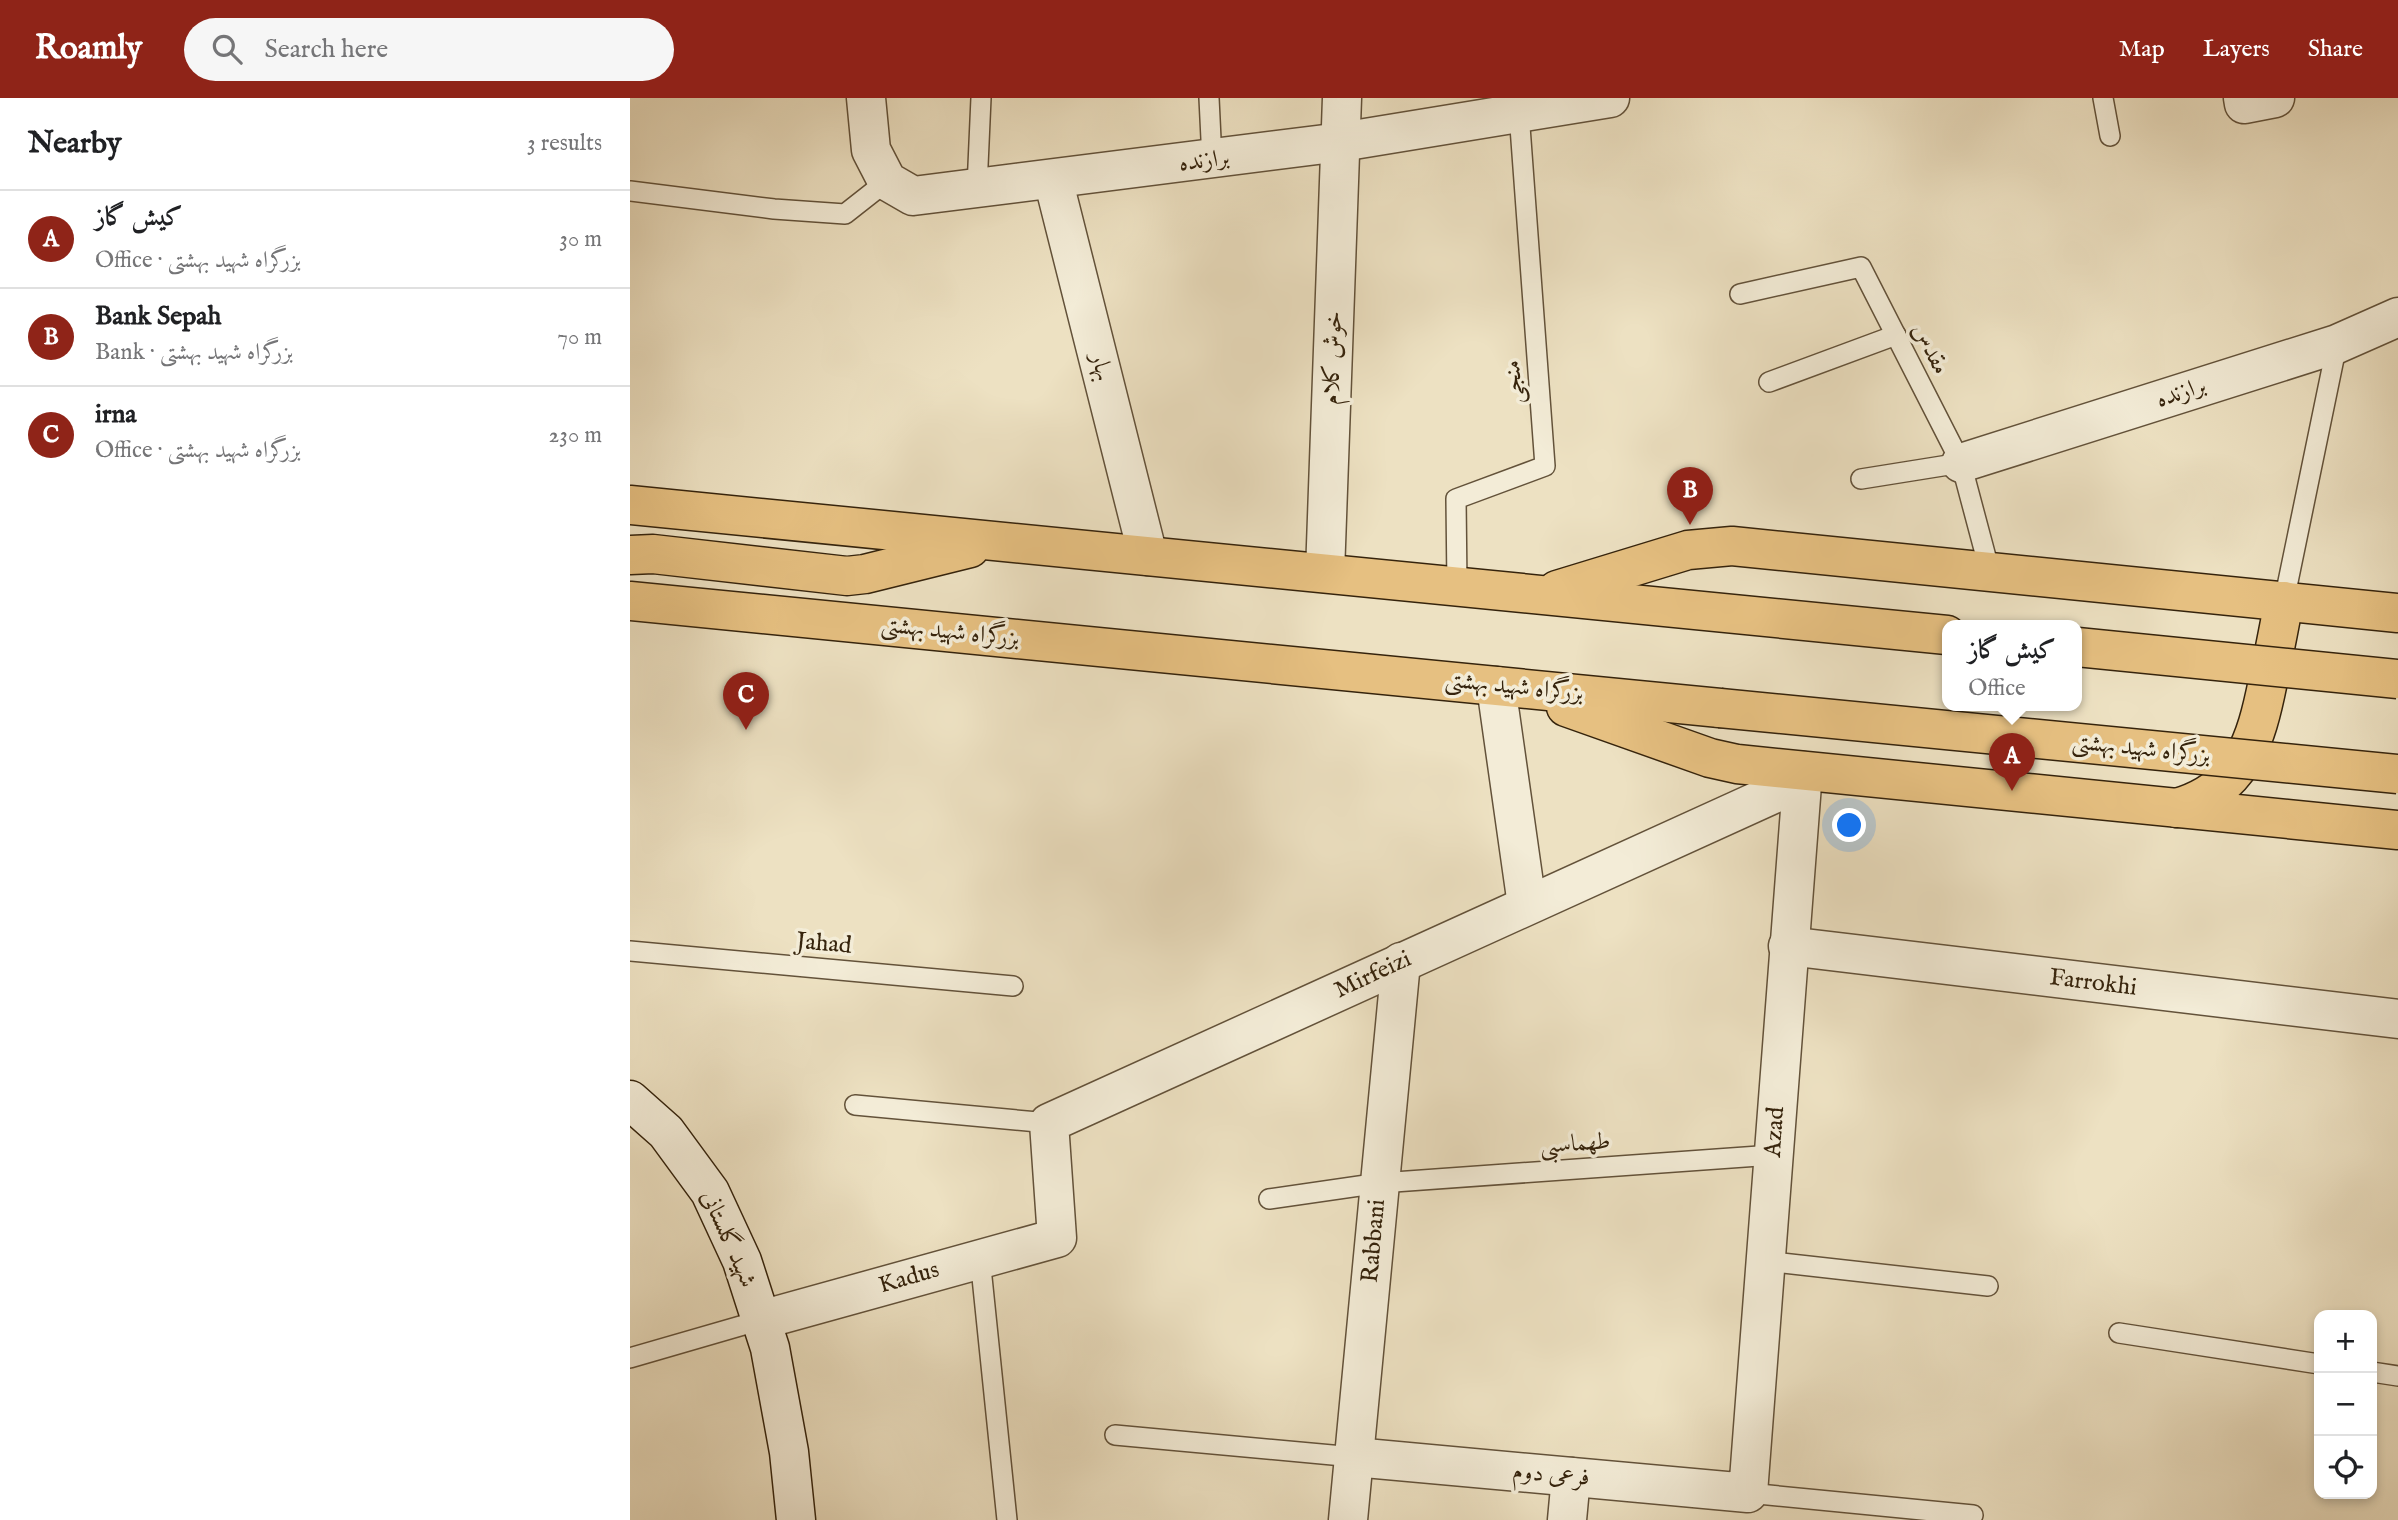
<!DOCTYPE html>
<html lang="en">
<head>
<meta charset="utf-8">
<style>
  body { margin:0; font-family:"IM FELL English",Amiri,serif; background:#f6f6f6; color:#202124 }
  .controls { position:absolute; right:21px; bottom:21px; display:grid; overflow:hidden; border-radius:14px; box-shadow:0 4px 10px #0003 }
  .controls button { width:63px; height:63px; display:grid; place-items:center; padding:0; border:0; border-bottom:2px solid #e0e0e0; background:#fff; color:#202124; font:35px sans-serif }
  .you { position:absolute; left:1220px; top:728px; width:24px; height:24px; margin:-18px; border:5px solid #fff; border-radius:50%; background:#1a73e8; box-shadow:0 0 0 10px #1a73e833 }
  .badge { display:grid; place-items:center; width:46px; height:46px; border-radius:50%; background:#8f2418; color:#fff; font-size:23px; font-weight:700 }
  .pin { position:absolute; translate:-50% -58px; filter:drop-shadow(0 2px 4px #0008) }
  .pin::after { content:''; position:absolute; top:37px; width:24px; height:21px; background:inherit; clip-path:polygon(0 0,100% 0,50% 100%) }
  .popup { position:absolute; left:1312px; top:522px; width:140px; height:91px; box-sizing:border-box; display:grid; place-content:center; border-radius:14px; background:#fff; filter:drop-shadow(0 2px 5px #0005); font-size:23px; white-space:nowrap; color:#757577 }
  .popup b { font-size:26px; color:#202124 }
  .popup::after { content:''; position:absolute; left:50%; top:100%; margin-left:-14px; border:14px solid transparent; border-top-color:#fff }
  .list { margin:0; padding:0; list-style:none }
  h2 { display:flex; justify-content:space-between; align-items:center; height:91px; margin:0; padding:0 28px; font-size:30px }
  h2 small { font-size:23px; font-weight:400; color:#757577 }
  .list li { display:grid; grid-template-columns:46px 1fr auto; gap:21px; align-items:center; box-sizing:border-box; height:98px; padding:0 28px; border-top:2px solid #e0e0e0 }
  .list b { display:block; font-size:26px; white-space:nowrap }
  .list p { margin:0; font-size:23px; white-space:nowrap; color:#757577 }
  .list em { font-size:23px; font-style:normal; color:#757577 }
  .icon { flex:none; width:38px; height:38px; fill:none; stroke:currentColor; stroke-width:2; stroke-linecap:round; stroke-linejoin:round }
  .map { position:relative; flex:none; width:1768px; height:1422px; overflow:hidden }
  header { display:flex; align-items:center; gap:42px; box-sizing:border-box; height:98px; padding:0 35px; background:#8f2418; color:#fff }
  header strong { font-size:33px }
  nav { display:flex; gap:38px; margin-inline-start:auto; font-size:24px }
  .search { width:490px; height:63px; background:#f6f6f6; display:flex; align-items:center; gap:18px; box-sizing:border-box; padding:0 24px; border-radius:38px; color:#757577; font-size:26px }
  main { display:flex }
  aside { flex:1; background:#fff }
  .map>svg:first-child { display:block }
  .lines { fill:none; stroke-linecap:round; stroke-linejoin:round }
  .lane-casing { stroke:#63523a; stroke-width:22 }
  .street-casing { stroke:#63523a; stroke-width:41 }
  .secondary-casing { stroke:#35230c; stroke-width:41 }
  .highway-casing { stroke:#35230c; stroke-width:41 }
  .lane { stroke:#f3ecd7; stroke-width:19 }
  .street { stroke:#f3ecd7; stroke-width:38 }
  .secondary { stroke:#f3ecd7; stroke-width:38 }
  .highway { stroke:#e6c081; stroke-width:38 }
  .highway-bridge-casing { stroke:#35230c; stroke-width:41; stroke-linecap:butt }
  .highway-bridge { stroke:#e6c081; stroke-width:38 }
  .labels { text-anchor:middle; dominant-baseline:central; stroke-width:7; stroke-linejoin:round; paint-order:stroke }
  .street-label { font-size:24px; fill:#35230c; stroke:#f3ecd7 }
</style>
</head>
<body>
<header>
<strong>Roamly</strong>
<div class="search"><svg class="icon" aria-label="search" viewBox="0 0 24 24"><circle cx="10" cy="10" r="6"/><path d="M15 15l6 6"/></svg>Search here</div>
<nav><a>Map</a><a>Layers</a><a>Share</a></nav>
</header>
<main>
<aside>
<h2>Nearby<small>3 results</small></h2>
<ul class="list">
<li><span class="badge">A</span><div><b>كيش گاز</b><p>Office · بزرگراه شهید بهشتی</p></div><em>30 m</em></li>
<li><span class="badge">B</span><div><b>Bank Sepah</b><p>Bank · بزرگراه شهید بهشتی</p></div><em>70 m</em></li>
<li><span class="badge">C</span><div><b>irna</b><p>Office · بزرگراه شهید بهشتی</p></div><em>230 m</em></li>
</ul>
</aside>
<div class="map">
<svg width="1768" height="1422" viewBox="0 0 1768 1422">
  <rect width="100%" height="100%" fill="#ede1c2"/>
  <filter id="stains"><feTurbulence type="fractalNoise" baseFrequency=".00286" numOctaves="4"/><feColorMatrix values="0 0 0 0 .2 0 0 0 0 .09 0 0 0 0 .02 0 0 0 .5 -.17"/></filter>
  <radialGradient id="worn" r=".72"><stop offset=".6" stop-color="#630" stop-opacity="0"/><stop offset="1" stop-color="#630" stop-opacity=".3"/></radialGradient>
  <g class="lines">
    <g class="lane-casing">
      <g id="lane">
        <polyline points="579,0 582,62"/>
        <polyline points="1473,0 1480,38"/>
        <polyline points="347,90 351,0"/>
        <polyline points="0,93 144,111 215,116 257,83"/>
        <polyline points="1110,196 1231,169 1331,365 1360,474"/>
        <polyline points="1139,284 1266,237"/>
        <polyline points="1231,381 1331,365"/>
        <polyline points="827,488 826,401 915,368 889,15"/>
        <polyline points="1654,503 1707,246"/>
        <polyline points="0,853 383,888"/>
        <polyline points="225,1007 419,1025"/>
        <polyline points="639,1101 750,1085 1143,1057"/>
        <polyline points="350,1160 377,1422"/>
        <polyline points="1135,1163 1358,1188"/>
        <polyline points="1489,1235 1689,1266"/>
        <polyline points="0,1260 131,1222"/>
        <polyline points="1742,1274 1768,1278"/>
        <polyline points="485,1337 724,1359"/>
        <polyline points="1118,1395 1343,1417"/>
      </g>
    </g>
    <g class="street-casing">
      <g id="street">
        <polyline points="236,0 241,52 257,83 283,98 711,44 980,0"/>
        <polyline points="1613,0 1614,6 1645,0"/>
        <polyline points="423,81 518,458"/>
        <polyline points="1331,365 1707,246 1768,219"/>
        <polyline points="695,475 712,0"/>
        <polyline points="866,588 897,807"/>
        <polyline points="1158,848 1768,921"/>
        <polyline points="131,1222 427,1140 419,1025 1172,683"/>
        <polyline points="724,1359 1118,1395 1173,673"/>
        <polyline points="718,1422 771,864"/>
        <polyline points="937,1422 941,1379"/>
      </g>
    </g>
    <g class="secondary-casing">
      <polyline id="secondary" points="0,1002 36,1034 80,1094 112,1163 140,1250 159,1354 166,1422"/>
    </g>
    <g class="highway-casing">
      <g id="highway">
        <polyline points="0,407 1317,537"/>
        <polyline points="0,457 23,456 217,478 235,476 340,450"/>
        <polyline points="927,492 1058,452 1102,448 1768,515"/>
        <polyline points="0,503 1090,610"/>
        <polyline points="936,609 1080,660 1107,666 1768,732"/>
        <path d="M1547 710C1612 691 1626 643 1638 583 1644 556 1649 530 1654 503"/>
      </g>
    </g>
    <use href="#lane" class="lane"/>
    <use href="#street" class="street"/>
    <use href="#secondary" class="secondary"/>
    <use href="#highway" class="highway"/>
    <g class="highway-bridge-casing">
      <g id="highway-bridge">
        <polyline points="1447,549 1768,581"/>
        <polyline points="1090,610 1768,676"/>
      </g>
    </g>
    <use href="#highway-bridge" class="highway-bridge"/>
  </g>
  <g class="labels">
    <g class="street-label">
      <text transform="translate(574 63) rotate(-7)">برازنده</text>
      <text transform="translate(1300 251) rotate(63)">مقدس</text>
      <text transform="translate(703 260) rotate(-88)">خوش کلام</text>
      <text transform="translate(471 269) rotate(76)">بهار</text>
      <text transform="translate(884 284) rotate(-94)">منجی</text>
      <text transform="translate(1551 295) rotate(-18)">برازنده</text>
      <text transform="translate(320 534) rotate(6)">بزرگراه شهید بهشتی</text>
      <text transform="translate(884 589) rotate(6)">بزرگراه شهید بهشتی</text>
      <text transform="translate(1511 651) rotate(6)">بزرگراه شهید بهشتی</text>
      <text transform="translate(194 846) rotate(5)">Jahad</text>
      <text transform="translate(743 877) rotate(-25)">Mirfeizi</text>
      <text transform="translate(1463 885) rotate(7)">Farrokhi</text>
      <text transform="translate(1145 1034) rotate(-86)">Azad</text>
      <text transform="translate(945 1046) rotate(-4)">طهماسبی</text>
      <text transform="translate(98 1141) rotate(66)">شهید گلستانی</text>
      <text transform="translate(744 1143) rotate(-85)">Rabbani</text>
      <text transform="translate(279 1180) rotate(-16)">Kadus</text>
      <text transform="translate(921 1377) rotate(5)">فرعی دوم</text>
    </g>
  </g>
  <rect width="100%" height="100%" filter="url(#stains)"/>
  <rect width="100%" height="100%" fill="url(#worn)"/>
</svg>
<div class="controls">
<button>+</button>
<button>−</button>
<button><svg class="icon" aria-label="locate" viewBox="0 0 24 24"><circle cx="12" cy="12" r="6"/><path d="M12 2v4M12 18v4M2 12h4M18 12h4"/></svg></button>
</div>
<div class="you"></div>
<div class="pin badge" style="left:1382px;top:693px">A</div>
<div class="popup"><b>كيش گاز</b>Office</div>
<div class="pin badge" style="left:1060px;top:427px">B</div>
<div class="pin badge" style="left:116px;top:632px">C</div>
</div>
</main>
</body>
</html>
